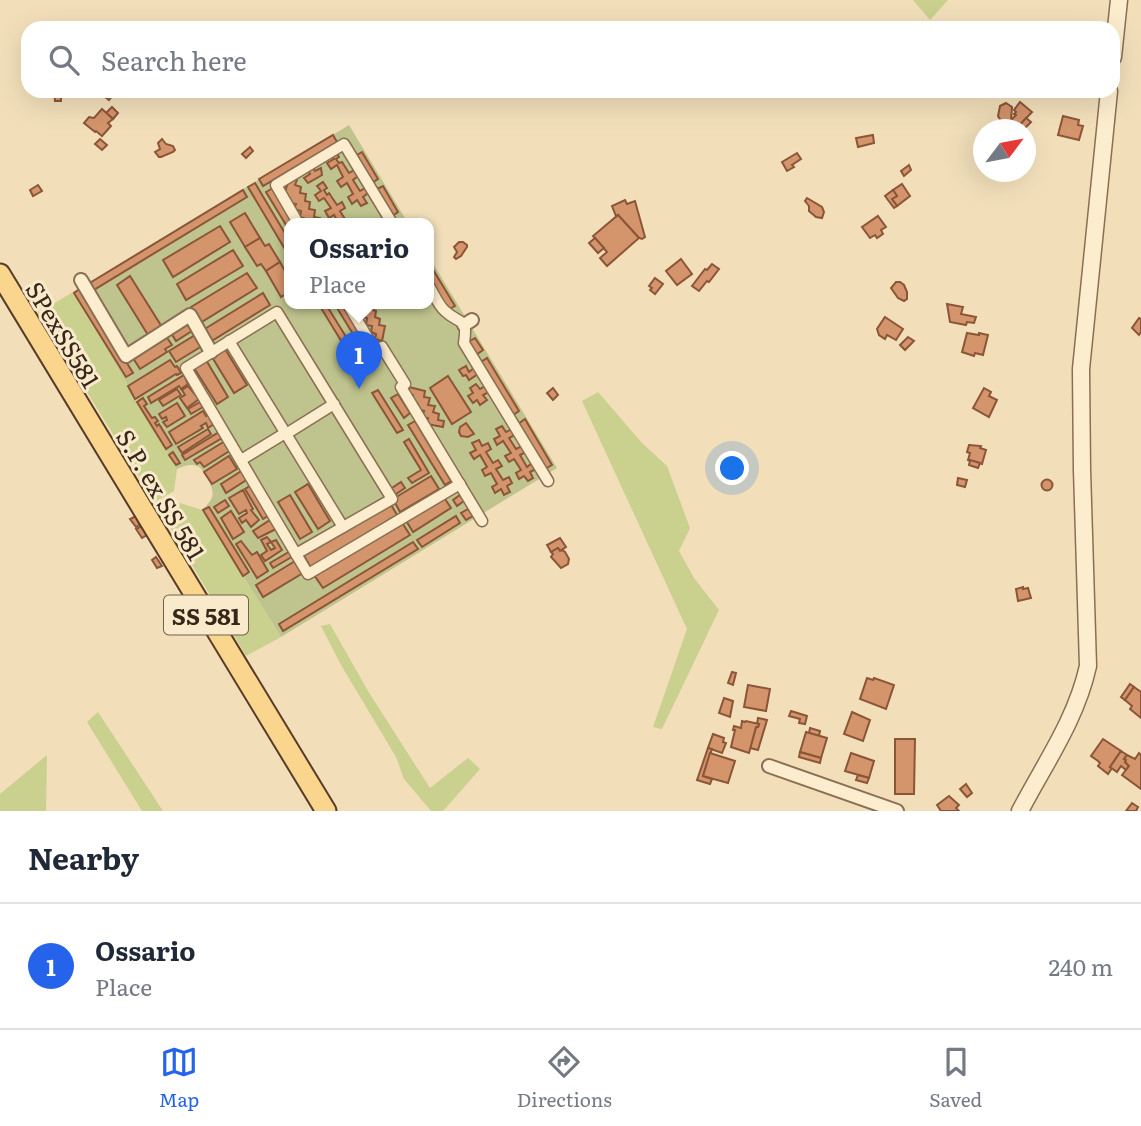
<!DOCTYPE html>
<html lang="en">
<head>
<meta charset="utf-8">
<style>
  body { margin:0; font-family:Literata,serif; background:#f6f6f7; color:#1f2937 }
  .compass { position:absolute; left:973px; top:119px; width:63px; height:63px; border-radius:50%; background:#fff; box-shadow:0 7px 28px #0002; rotate:58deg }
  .you { position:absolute; left:733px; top:469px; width:24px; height:24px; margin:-18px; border:5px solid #fff; border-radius:50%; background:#1a73e8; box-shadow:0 0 0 10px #1a73e833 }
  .badge { display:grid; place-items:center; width:46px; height:46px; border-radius:50%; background:#2563eb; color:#fff; font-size:23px; font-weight:700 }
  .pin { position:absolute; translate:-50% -58px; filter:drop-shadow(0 2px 4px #0008) }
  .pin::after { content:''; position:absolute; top:37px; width:24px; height:21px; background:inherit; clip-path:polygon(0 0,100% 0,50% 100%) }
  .popup { position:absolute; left:284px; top:218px; width:150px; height:91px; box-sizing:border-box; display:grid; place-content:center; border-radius:14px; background:#fff; filter:drop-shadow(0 2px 5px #0005); font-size:23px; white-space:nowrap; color:#747a83 }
  .popup b { font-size:26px; color:#1f2937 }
  .popup::after { content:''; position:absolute; left:50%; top:100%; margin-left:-14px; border:14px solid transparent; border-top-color:#fff }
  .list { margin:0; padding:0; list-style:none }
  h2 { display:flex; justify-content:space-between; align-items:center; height:91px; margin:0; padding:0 28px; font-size:30px }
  h2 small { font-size:23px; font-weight:400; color:#747a83 }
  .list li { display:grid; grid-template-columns:46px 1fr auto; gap:21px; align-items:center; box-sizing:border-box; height:126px; padding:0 28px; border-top:2px solid #e0e1e3 }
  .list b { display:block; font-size:26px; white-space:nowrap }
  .list p { margin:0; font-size:23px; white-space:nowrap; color:#747a83 }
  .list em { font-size:23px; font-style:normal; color:#747a83 }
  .icon { flex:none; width:38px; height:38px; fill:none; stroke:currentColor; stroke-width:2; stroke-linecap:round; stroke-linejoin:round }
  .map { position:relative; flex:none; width:1141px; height:811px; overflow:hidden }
  .search { position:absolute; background:#fff; box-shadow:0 7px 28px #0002; left:21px; right:21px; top:21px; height:77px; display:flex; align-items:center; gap:18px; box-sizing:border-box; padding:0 24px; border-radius:21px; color:#747a83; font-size:26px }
  .sheet { height:217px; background:#fff }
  nav { display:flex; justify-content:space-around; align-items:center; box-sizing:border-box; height:98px; border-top:2px solid #e0e1e3; background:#fff; font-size:19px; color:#747a83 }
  nav a { display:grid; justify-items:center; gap:4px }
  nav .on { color:#2563eb }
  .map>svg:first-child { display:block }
  .green { fill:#cad08e }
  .cemetery { fill:#bfc48e }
  .building { fill:#d4946c; stroke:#8b5637; stroke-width:2 }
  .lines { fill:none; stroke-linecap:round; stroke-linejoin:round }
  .pedestrian-casing { stroke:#8a6f53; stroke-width:13 }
  .minor-casing { stroke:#8a6f53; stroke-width:16 }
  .tertiary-casing { stroke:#8a6f53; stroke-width:19 }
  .primary-casing { stroke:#573c28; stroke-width:23 }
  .pedestrian { stroke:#fcedce; stroke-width:10 }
  .minor { stroke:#fcedce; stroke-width:12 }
  .tertiary { stroke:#fcedce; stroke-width:16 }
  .primary { stroke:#fad58d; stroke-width:19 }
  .labels { text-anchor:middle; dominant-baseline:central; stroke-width:6; stroke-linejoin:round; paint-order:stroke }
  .shield { fill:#f8eaca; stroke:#71624f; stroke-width:2 }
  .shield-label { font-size:23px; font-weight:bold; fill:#37271a }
  .street-label { font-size:24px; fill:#37271a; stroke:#f8eaca }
</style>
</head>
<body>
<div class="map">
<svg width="1141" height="811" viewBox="0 0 1141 811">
  <rect width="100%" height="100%" fill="#f2dfba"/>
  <g class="green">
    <polygon points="913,0 948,0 930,20"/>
    <polygon points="73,292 177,469 174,491 155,502 38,313"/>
    <polygon points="598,392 642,443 667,466 690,528 679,551 694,578 719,610 662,729 653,727 687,629 582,401"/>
    <polygon points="180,503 202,510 281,637 246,656 162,514"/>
    <polygon points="330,624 368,691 430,788 468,758 480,769 443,811 431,811 404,779 396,757 341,665 321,626"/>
    <polygon points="98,712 163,811 142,811 87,722"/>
    <polygon points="47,755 46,811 0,811 0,794"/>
  </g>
  <path class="cemetery" d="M349 125 408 223H289V303H429V257L557 468 281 637 202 510C216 497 215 492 206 476 204 473 202 469 199 467 192 463 184 466 177 469L73 292Z"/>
  <g class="building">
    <polygon points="54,91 61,91 61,101 55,101"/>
    <polygon points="101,91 107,91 113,95 109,100 100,93"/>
    <polygon points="1020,102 1032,112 1019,126 1011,120 1016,115 1014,114 1016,112 1014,110"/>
    <polygon points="1006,103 1012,107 1011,121 1007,124 1001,121 998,116 1000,106"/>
    <polygon points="112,107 118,113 113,119 106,113"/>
    <polygon points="102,109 113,119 108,123 111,126 102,136 96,131 95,132 84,123 89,117 94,118"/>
    <polygon points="1063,116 1079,120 1078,125 1083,126 1079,140 1058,135"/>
    <polygon points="1026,118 1031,122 1023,130 1019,126"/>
    <polygon points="333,135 337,142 263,186 259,179"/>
    <polygon points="873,135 874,143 858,147 856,138"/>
    <polygon points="100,139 107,145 102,150 95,144"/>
    <polygon points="162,139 166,144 173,146 175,150 173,152 161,157 159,157 155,152 160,149 158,143"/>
    <polygon points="250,147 253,151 246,158 242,154"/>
    <polygon points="335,150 339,157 336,159 339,163 342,162 349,173 354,170 358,176 353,180 360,191 365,188 368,193 363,197 367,203 361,206 357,200 352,204 348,197 353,194 347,183 341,187 337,181 343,177 337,165 331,169 327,163 334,159 330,153"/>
    <polygon points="362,152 378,179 372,183 355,156"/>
    <polygon points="797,153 801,159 792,165 794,167 787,171 782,162"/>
    <polygon points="311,165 315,171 321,168 322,175 308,183 304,178 310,174 306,168"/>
    <polygon points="909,165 911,170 904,176 901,171"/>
    <polygon points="289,178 297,180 295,185 301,187 300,193 306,194 305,201 310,202 309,209 315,210 314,217 320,218 319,223 305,223 306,219 300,217 301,211 294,209 296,204 289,203 290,198 284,196"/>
    <polygon points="323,182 327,188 324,190 327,195 329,193 337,205 342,202 345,208 340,211 345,219 338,222 334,215 329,218 325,211 331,208 324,198 319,201 315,195 321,191 317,186"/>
    <polygon points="255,183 289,240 289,256 248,187"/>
    <polygon points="902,184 910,196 897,206 892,199 897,196 893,190"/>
    <polygon points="38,185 42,191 33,196 30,190"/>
    <polygon points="383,186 398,212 391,217 375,190"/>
    <polygon points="273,188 294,223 289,223 289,230 266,192"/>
    <polygon points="243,190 247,197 92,291 88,284"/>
    <polygon points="893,190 897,196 892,199 897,206 894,208 885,196"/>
    <polygon points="807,198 822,207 824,212 822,218 816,217 809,211 809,206 805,201"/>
    <polygon points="625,200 627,204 635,201 645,237 642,239 639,238 618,215 616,216 612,206"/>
    <polygon points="245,213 260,238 245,247 230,222"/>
    <polygon points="618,215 639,238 607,266 600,258 607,252 593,236"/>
    <polygon points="878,216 886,227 881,230 883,234 877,238 875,235 870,238 862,227"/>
    <polygon points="220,226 230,242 173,277 163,260"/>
    <polygon points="260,238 265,246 269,244 280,262 266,271 261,264 257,266 245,247"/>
    <polygon points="595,238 604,248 598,253 589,243"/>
    <polygon points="459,242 463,242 467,245 467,247 461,256 456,259 454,257 457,252 454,247"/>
    <polygon points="233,250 243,266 186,300 177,284"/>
    <polygon points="681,259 692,274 677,285 666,271"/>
    <polygon points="280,262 289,278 289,292 281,297 266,271"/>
    <polygon points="429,263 455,306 448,310 429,279"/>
    <polygon points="712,264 719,269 709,282 707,281 699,291 692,286 705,269 707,270"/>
    <polygon points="247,273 257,288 200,323 191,307"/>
    <polygon points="130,276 162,327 148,335 117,285"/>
    <polygon points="655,278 663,284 655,294 650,290 652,288 649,286"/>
    <polygon points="896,282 900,282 904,285 907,292 907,299 904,301 898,298 891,288"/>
    <polygon points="81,288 133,373 126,377 74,293"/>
    <polygon points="263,293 270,305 210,342 203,330"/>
    <polygon points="318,303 325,303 368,372 362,375"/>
    <polygon points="334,303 344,303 371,348 364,352"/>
    <polygon points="352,303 372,303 370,309 376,311 375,317 380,319 379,325 385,326 382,341 375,339 376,334 371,332 372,326 366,325 367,318 361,317 362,311 356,310 358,305"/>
    <polygon points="947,304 963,307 961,314 976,317 974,323 967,322 966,325 950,322"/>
    <polygon points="885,317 903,329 896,340 887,335 885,339 879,335 877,329"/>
    <polygon points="1139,318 1141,319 1141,332 1139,335 1132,328"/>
    <polygon points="186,321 192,331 176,341 170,331"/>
    <polygon points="967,333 979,335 979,333 988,335 983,355 975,353 974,356 962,352"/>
    <polygon points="165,335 172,345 165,349 167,352 140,369 131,355"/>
    <polygon points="195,335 202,346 176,362 169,351"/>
    <polygon points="908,337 914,341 905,350 900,345"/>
    <polygon points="475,338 483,350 476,355 468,342"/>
    <polygon points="225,349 247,385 234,393 212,357"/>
    <polygon points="487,358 519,411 513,415 481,362"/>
    <polygon points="170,360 175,367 177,366 181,373 177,375 176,374 135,399 128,386"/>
    <polygon points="206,360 228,397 217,404 194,368"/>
    <polygon points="466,366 469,372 474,368 478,374 469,380 466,375 463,376 459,370"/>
    <polygon points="184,375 188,384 181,389 179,386 151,403 148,397"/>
    <polygon points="448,376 471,412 452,424 430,388"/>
    <polygon points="476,384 480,389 485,386 489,392 483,395 487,400 480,405 477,400 473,403 468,396 473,393 470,388"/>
    <polygon points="188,386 199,399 187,408 180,398 185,395 182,390"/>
    <polygon points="409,387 425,391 424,397 430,398 428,405 435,406 433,412 439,414 438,420 444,421 443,427 427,424 428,418 422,417 424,411 417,409 418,404 412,402 413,395 407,394"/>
    <polygon points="553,388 558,395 553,400 547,393"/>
    <polygon points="984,388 991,392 989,396 997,400 989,417 973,408"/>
    <polygon points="177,389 181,395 163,406 159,400"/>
    <polygon points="378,390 403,430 397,433 372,393"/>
    <polygon points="398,394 410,413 404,418 391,398"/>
    <polygon points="143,398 147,404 144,406 152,418 155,417 158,421 155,423 157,426 159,424 172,445 166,449 137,402"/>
    <polygon points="200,402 203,407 191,414 188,409"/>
    <polygon points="177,403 185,416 167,427 163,422 167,420 166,417 162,419 159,414"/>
    <polygon points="203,411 206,416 208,415 214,424 208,428 206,423 201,426 203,428 176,444 169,432"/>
    <polygon points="525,419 552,465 545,469 518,424"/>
    <polygon points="415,421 451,481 445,485 408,425"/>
    <polygon points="466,423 474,434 468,437 461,436 459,432 460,427"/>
    <polygon points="502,426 506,432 512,429 515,435 509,438 516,449 522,446 526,452 520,455 527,467 532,463 536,469 530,472 533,478 528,481 524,476 519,479 516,473 521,470 514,459 509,462 505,456 511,453 503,441 497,445 494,439 500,436 496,429"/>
    <polygon points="208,429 211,434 182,453 178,447"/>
    <polygon points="219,432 222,438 185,460 182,455"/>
    <polygon points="409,439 429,473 412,483 408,478 421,470 404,442"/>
    <polygon points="479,440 482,446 488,443 491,449 486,452 493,463 498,460 502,466 496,469 503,480 509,477 512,483 507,486 510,492 504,495 501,489 495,493 492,487 497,484 491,473 485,476 482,470 487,467 480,455 474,459 470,453 476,450 472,443"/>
    <polygon points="225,441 231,450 204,467 200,462 197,464 194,460"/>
    <polygon points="969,445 981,446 980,448 986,450 982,464 968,460 970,453 967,452"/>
    <polygon points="173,452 180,463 176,465 169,455"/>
    <polygon points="229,456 237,469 212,484 204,472"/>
    <polygon points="970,460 980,463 978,468 969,465"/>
    <polygon points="243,470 248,479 226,493 221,484"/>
    <polygon points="431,476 439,489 400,512 393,499"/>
    <polygon points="958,478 967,480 965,487 957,485"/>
    <circle cx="1047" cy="485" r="5.5"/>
    <polygon points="401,482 405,488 393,496 389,490"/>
    <polygon points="308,484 330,521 318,529 295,492"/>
    <polygon points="251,485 268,516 263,519 245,489"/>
    <polygon points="243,490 253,509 251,510 259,520 251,527 246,520 242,523 239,518 247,513 246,510 239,514 229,498"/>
    <polygon points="290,495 312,532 300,539 278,502"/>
    <polygon points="460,495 464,501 457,506 453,500"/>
    <polygon points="443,496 451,508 413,532 405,519"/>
    <polygon points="225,500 229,506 218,513 214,507"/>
    <polygon points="389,501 397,515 311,568 303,554"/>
    <polygon points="209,507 249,572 243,576 203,510"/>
    <polygon points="468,509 473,516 466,520 461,513"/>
    <polygon points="231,511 244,532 233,539 221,518"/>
    <polygon points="136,516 141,524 136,527 130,519"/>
    <polygon points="456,516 460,523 422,547 417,540"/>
    <polygon points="270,520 276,529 258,538 253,531"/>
    <polygon points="401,521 410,535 323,588 314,575"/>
    <polygon points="142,526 147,535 142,538 136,529"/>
    <polygon points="267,537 271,542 267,544 271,550 275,548 271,542 276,540 282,550 265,561 261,555 267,551 261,540"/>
    <polygon points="560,538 566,547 560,551 558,548 551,552 547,545"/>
    <polygon points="241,541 252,555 257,552 268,571 257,578 236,544"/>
    <polygon points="413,542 418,549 283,631 279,624"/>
    <polygon points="558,548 560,551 562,550 565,552 569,559 568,564 561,568 551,557 553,554 551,552"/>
    <polygon points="292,550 295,555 273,568 270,563"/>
    <polygon points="156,557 162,566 157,568 152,560"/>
    <polygon points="295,561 303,573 263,597 256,585"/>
    <polygon points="1023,587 1023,589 1028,588 1031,598 1018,601 1016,589"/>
    <polygon points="732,672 736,673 733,685 728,683"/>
    <polygon points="867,678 873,680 874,678 894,685 886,709 860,699"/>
    <polygon points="1130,684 1134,687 1125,700 1121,697"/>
    <polygon points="748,685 770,689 766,711 744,707"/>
    <polygon points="1134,687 1141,692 1141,718 1130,709 1132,706 1125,700"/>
    <polygon points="724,698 733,701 730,717 719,713"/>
    <polygon points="791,711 807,716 805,724 799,723 800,719 789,716"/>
    <polygon points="852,712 870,720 863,741 844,734"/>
    <polygon points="758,718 767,720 758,750 750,748 756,727 758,727 759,724 757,724"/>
    <polygon points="742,721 745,722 746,721 759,724 758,727 756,727 749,753 731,747 735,730 733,730 734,726 741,728"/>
    <polygon points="810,728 820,731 819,736 809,733"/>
    <polygon points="806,732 827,738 821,758 800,752"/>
    <polygon points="713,734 724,738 723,742 726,743 722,753 708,748"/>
    <polygon points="895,739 915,739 914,794 895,794"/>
    <polygon points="1103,739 1121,751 1110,767 1112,768 1108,774 1098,766 1100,763 1098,761 1091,756"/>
    <polygon points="708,748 712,749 703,776 712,779 710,784 697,780"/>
    <polygon points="1121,751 1127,755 1124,759 1126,760 1125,762 1129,766 1126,770 1121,766 1117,772 1110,767"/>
    <polygon points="800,752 821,758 820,763 799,757"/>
    <polygon points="710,753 735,761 728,783 703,776"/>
    <polygon points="851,753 874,761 869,778 845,771"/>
    <polygon points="1139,753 1141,755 1141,789 1122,775 1129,766 1125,762 1126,760 1124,759 1127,755 1135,759"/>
    <polygon points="858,775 869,778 867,783 856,780"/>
    <polygon points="966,784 972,793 967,797 960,789"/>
    <polygon points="949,796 959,805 956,808 959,811 941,811 937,805"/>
    <polygon points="1132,803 1138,807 1136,811 1126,811"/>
  </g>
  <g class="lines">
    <g class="pedestrian-casing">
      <g id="pedestrian">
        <polyline points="298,223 276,185 344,144 392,223"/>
        <path d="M429 286C434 294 438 305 445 311 461 326 468 316 464 343L548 481"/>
        <polyline points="347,303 375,350 382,347 405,384 401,387 482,521"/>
        <polygon points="277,312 392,499 296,554 186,368"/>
        <polyline points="229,341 343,527"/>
        <polyline points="286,434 334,404"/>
        <polyline points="241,460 282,435"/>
        <polyline points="296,554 308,574 460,484"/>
      </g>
    </g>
    <g class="minor-casing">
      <g id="minor">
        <polyline points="81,280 126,356 190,315 211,352"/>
        <polyline points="464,325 472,320"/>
        <polyline points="769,766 897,811"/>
      </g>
    </g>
    <g class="tertiary-casing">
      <g id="tertiary">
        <polyline points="1113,57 1119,0"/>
        <path d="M1020 811C1045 763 1076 720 1088 666L1082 470 1081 369 1109 91"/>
      </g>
    </g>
    <g class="primary-casing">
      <polyline id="primary" points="0,274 326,811"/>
    </g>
    <use href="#pedestrian" class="pedestrian"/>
    <use href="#minor" class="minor"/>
    <use href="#tertiary" class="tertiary"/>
    <use href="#primary" class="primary"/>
  </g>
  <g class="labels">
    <rect class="shield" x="164" y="595.5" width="84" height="39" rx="5"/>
    <g class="shield-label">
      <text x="206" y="615">SS 581</text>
    </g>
    <g class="street-label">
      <text transform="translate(64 334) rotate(59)">SPexSS581</text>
      <text transform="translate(162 494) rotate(59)">S.P. ex SS 581</text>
    </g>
  </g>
</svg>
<svg class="compass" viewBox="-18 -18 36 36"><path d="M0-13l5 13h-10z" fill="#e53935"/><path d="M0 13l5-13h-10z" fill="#747a83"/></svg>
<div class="you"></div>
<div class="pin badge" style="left:359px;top:389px">1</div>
<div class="popup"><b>Ossario</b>Place</div>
<div class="search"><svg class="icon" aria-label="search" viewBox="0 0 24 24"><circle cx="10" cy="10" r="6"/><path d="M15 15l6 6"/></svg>Search here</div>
</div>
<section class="sheet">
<h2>Nearby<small></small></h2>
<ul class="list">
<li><span class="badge">1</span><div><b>Ossario</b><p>Place</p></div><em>240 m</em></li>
</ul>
</section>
<nav>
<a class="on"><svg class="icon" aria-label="map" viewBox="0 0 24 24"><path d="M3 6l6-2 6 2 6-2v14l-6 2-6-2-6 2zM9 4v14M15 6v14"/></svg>Map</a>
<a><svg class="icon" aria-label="directions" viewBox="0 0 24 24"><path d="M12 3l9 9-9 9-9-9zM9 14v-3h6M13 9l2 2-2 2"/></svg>Directions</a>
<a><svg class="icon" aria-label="saved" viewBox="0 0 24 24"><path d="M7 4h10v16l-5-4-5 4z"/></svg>Saved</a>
</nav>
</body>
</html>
